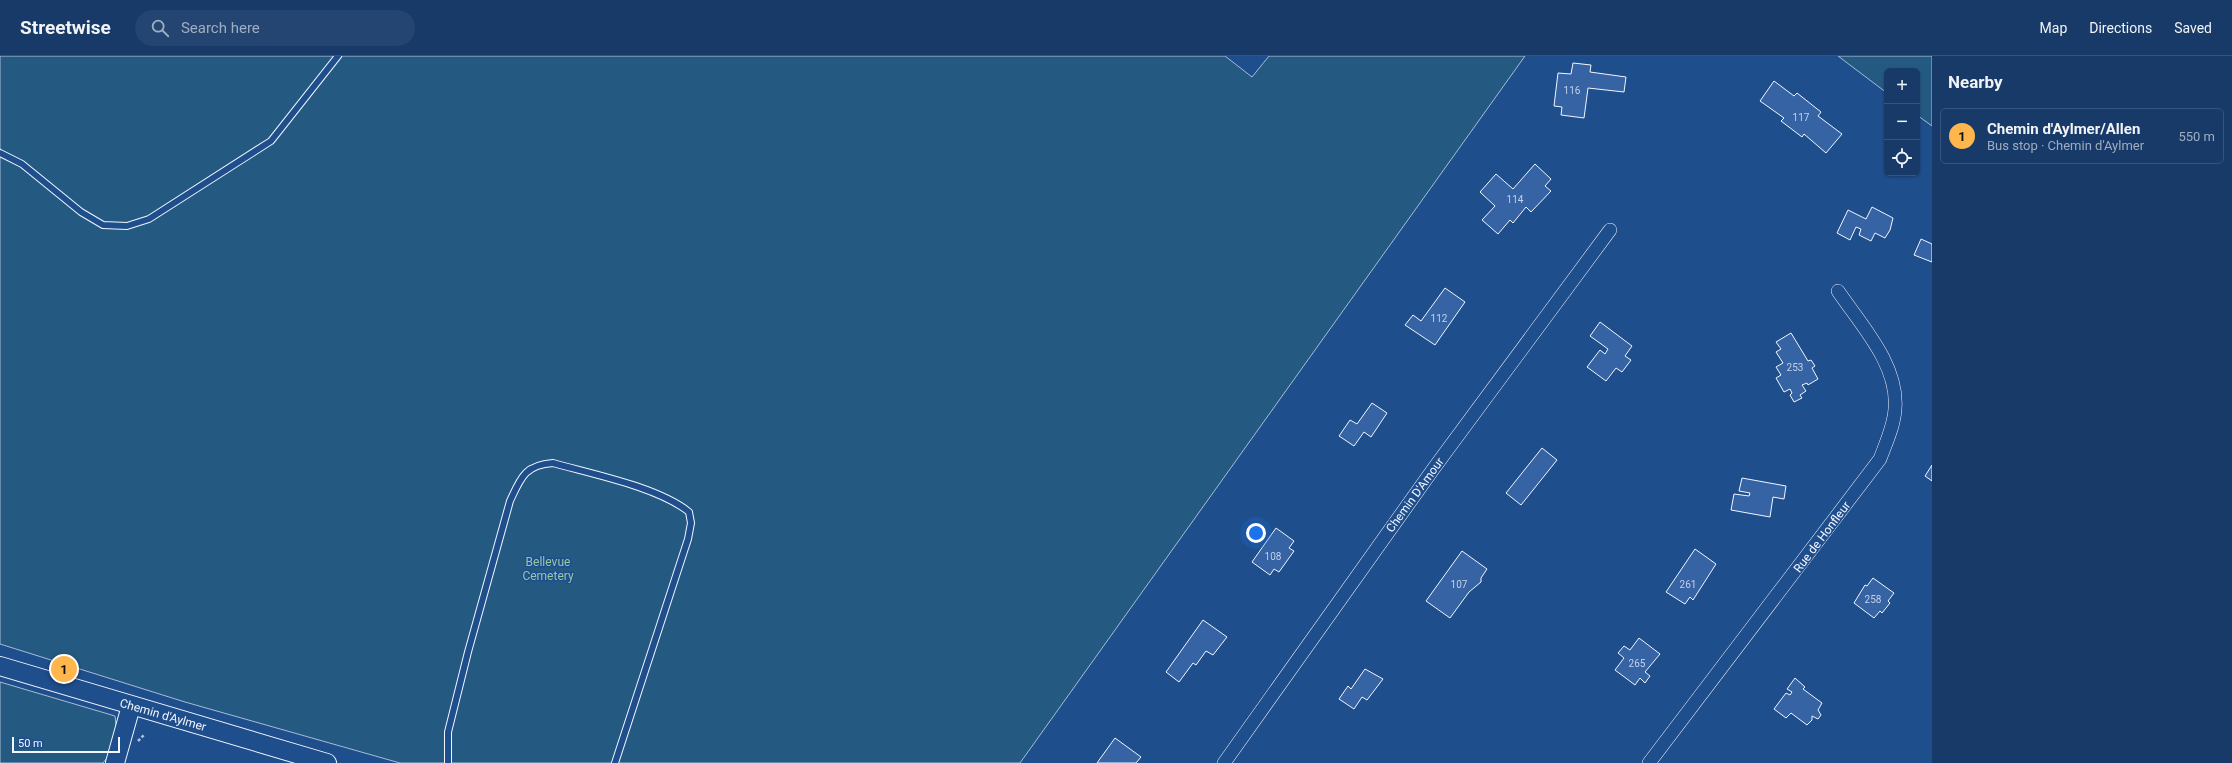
<!DOCTYPE html>
<html lang="en">
<head>
<meta charset="utf-8">
<style>
  body { margin:0; font-family:Roboto,sans-serif; background:#244571; color:#f1f3f6 }
  .controls { position:absolute; right:12px; top:12px; display:grid; overflow:hidden; border-radius:6px; box-shadow:0 1px 3px #0004 }
  .controls button { width:36px; height:36px; display:grid; place-items:center; padding:0; border:0; border-bottom:1px solid #36547d; background:#173a69; color:#f1f3f6; font:20px sans-serif }
  .scale { position:absolute; left:12px; bottom:10px; width:108px; box-sizing:border-box; padding-left:4px; border:2px solid #f2f6ff; border-top:0; font-size:11px; line-height:14px; white-space:nowrap; color:#f2f6ff; -webkit-text-stroke:3px #1f4e8c; paint-order:stroke }
  .you { position:absolute; left:1256px; top:477px; width:14px; height:14px; margin:-10px; border:3px solid #fff; border-radius:50%; background:#1a73e8; box-shadow:0 0 0 6px #1a73e833 }
  .badge { display:grid; place-items:center; width:26px; height:26px; border-radius:50%; background:#ffb74d; color:#111; font-size:13px; font-weight:700 }
  .pin { position:absolute; translate:-50% -50%; border:2px solid #fff; box-shadow:0 1px 4px #0006 }
  .list { margin:0; padding:0; list-style:none }
  h2 { display:flex; justify-content:space-between; align-items:center; height:52px; margin:0; padding:0 16px; font-size:17px }
  h2 small { font-size:13px; font-weight:400; color:#9eadc0 }
  .list li { display:grid; grid-template-columns:26px 1fr auto; gap:12px; align-items:center; box-sizing:border-box; height:56px; margin:0 8px 8px; padding:0 8px; border:1px solid #36547d; border-radius:6px }
  .list b { display:block; font-size:15px; white-space:nowrap }
  .list p { margin:0; font-size:13px; white-space:nowrap; color:#9eadc0 }
  .list em { font-size:13px; font-style:normal; color:#9eadc0 }
  .icon { flex:none; width:22px; height:22px; fill:none; stroke:currentColor; stroke-width:2; stroke-linecap:round; stroke-linejoin:round }
  .map { position:relative; flex:none; width:1932px; height:707px; overflow:hidden }
  header { display:flex; align-items:center; gap:24px; box-sizing:border-box; height:56px; padding:0 20px; background:#173a69; border-bottom:1px solid #36547d }
  header strong { font-size:19px }
  nav { display:flex; gap:22px; margin-inline-start:auto; font-size:14px }
  .search { width:280px; height:36px; background:#244571; display:flex; align-items:center; gap:10px; box-sizing:border-box; padding:0 14px; border-radius:22px; color:#9eadc0; font-size:15px }
  main { display:flex }
  aside { flex:1; background:#173a69 }
  .map>svg:first-child { display:block }
  .green { fill:#245a82; stroke:#a8bbd7 }
  .building { fill:#3563a3; stroke:#f2f6ff }
  .lines { fill:none; stroke-linecap:round; stroke-linejoin:round }
  .lane-casing { stroke:#f2f6ff; stroke-width:8 }
  .street-casing { stroke:#f2f6ff; stroke-width:14 }
  .secondary-casing { stroke:#f2f6ff; stroke-width:20 }
  .path { stroke:#b3c4dc; stroke-width:2.5; stroke-dasharray:3 2; stroke-linecap:butt }
  .lane { stroke:#1f4e8c; stroke-width:6 }
  .street { stroke:#1f4e8c; stroke-width:13 }
  .secondary { stroke:#1f4e8c; stroke-width:18 }
  .labels { text-anchor:middle; dominant-baseline:central; stroke-width:3; stroke-linejoin:round; paint-order:stroke }
  .number-label { font-size:10px; fill:#c3d1e8 }
  .street-label { font-size:12px; fill:#f2f6ff; stroke:#1f4e8c }
  .park-label { font-size:12px; fill:#97c8a6; stroke:#1f4e8c }
</style>
</head>
<body>
<header>
<strong>Streetwise</strong>
<div class="search"><svg class="icon" aria-label="search" viewBox="0 0 24 24"><circle cx="10" cy="10" r="6"/><path d="M15 15l6 6"/></svg>Search here</div>
<nav><a>Map</a><a>Directions</a><a>Saved</a></nav>
</header>
<main>
<div class="map">
<svg width="1932" height="707" viewBox="0 0 1932 707">
  <rect width="100%" height="100%" fill="#1f4e8c"/>
  <g class="green">
    <polygon points="0,0 1225,0 1252,21 1269,0 1525,0 1020,707 400,707 185,646 0,588"/>
    <polygon points="1838,0 1932,0 1932,70 1917,59 1917,15 1887,15 1887,37"/>
    <polygon points="0,626 115,660 118,688 103,707 0,707"/>
  </g>
  <g class="building">
    <polygon points="1573,7 1591,9 1590,16 1626,21 1624,36 1588,32 1584,62 1561,59 1562,51 1554,50 1558,17 1571,18"/>
    <polygon points="1774,25 1794,40 1797,37 1821,56 1818,60 1842,78 1826,97 1804,78 1802,81 1781,65 1784,62 1760,45"/>
    <polygon points="1535,108 1551,123 1545,130 1551,135 1531,156 1526,151 1513,167 1510,164 1498,178 1482,164 1495,150 1480,136 1496,118 1513,133"/>
    <polygon points="1872,151 1893,162 1890,174 1885,182 1875,177 1871,185 1859,179 1861,173 1856,171 1850,184 1837,177 1848,154 1866,163"/>
    <polygon points="1921,183 1932,188 1932,206 1914,199"/>
    <polygon points="1445,232 1465,246 1435,289 1405,269 1413,259 1421,265"/>
    <polygon points="1600,266 1632,290 1625,300 1631,304 1622,316 1616,312 1606,325 1587,311 1600,294 1605,298 1608,293 1590,280"/>
    <polygon points="1791,277 1808,305 1811,304 1815,310 1812,312 1818,323 1808,329 1807,327 1802,329 1806,335 1800,339 1802,342 1794,346 1790,339 1792,337 1790,333 1784,336 1776,322 1781,319 1776,311 1783,307 1776,296 1781,293 1776,286"/>
    <polygon points="1372,347 1387,357 1371,381 1364,376 1354,390 1339,380 1350,364 1357,368"/>
    <polygon points="1542,392 1557,404 1521,449 1506,437"/>
    <polygon points="1932,409 1932,425 1925,420"/>
    <polygon points="1742,422 1786,430 1784,443 1773,441 1770,461 1731,454 1734,438 1749,440 1750,437 1739,435"/>
    <polygon points="1276,472 1294,485 1289,492 1294,495 1279,516 1274,513 1270,519 1252,506"/>
    <polygon points="1695,493 1716,508 1693,544 1690,541 1685,548 1666,536"/>
    <polygon points="1462,495 1487,513 1481,522 1481,526 1469,536 1450,562 1426,545"/>
    <polygon points="1873,522 1894,537 1888,545 1890,547 1882,557 1880,555 1874,562 1854,547 1865,529 1867,530"/>
    <polygon points="1203,564 1227,581 1213,599 1206,595 1196,609 1193,607 1179,626 1166,616"/>
    <polygon points="1639,582 1660,598 1645,616 1650,620 1645,627 1640,622 1635,629 1615,614 1624,602 1618,597 1624,590 1630,594"/>
    <polygon points="1365,613 1383,623 1367,644 1362,641 1354,653 1339,643 1348,630 1351,633"/>
    <polygon points="1795,622 1805,631 1803,633 1822,647 1818,654 1821,659 1818,663 1812,660 1812,664 1807,669 1791,657 1786,662 1774,653 1786,637 1790,639 1792,636 1787,633"/>
    <polygon points="1115,682 1141,701 1136,707 1097,707"/>
  </g>
  <g class="lines">
    <g class="lane-casing">
      <g id="lane">
        <polyline points="0,97 22,108 81,156 103,169 127,170 149,163 271,85 338,0"/>
        <path d="M448 707V676L468 596 510 445C521 421 525 409 553 407 592 418 658 431 689 456L691 467 688 483 615 707"/>
      </g>
    </g>
    <g class="street-casing">
      <g id="street">
        <polyline points="1224,707 1434,412 1610,174"/>
        <path d="M1649 707 1880 403C1886 387 1894 370 1895 353 1899 309 1861 269 1838 235"/>
      </g>
    </g>
    <g class="secondary-casing">
      <g id="secondary">
        <polyline points="0,610 327,707"/>
        <polyline points="115,707 131,650"/>
      </g>
    </g>
    <polyline class="path" points="138,685 145,678"/>
    <use href="#lane" class="lane"/>
    <use href="#street" class="street"/>
    <use href="#secondary" class="secondary"/>
  </g>
  <g class="labels">
    <g class="number-label">
      <text x="1572" y="34">116</text>
      <text x="1801" y="61">117</text>
      <text x="1515" y="143">114</text>
      <text x="1439" y="262">112</text>
      <text x="1795" y="311">253</text>
      <text x="1273" y="500">108</text>
      <text x="1459" y="528">107</text>
      <text x="1688" y="528">261</text>
      <text x="1873" y="543">258</text>
      <text x="1637" y="607">265</text>
    </g>
    <g class="street-label">
      <text transform="translate(1415 439) rotate(-54)">Chemin D'Amour</text>
      <text transform="translate(1822 481) rotate(-53)">Rue de Honfleur</text>
      <text transform="translate(163 659) rotate(16)">Chemin d'Aylmer</text>
    </g>
    <g class="park-label">
      <text x="548" y="506">Bellevue<tspan x="548" dy="14">Cemetery</tspan></text>
    </g>
  </g>
</svg>
<div class="controls">
<button>+</button>
<button>−</button>
<button><svg class="icon" aria-label="locate" viewBox="0 0 24 24"><circle cx="12" cy="12" r="6"/><path d="M12 2v4M12 18v4M2 12h4M18 12h4"/></svg></button>
</div>
<div class="scale">50 m</div>
<div class="you"></div>
<div class="pin badge" style="left:64px;top:613px">1</div>
</div>
<aside>
<h2>Nearby<small></small></h2>
<ul class="list">
<li><span class="badge">1</span><div><b>Chemin d'Aylmer/Allen</b><p>Bus stop · Chemin d'Aylmer</p></div><em>550 m</em></li>
</ul>
</aside>
</main>
</body>
</html>
